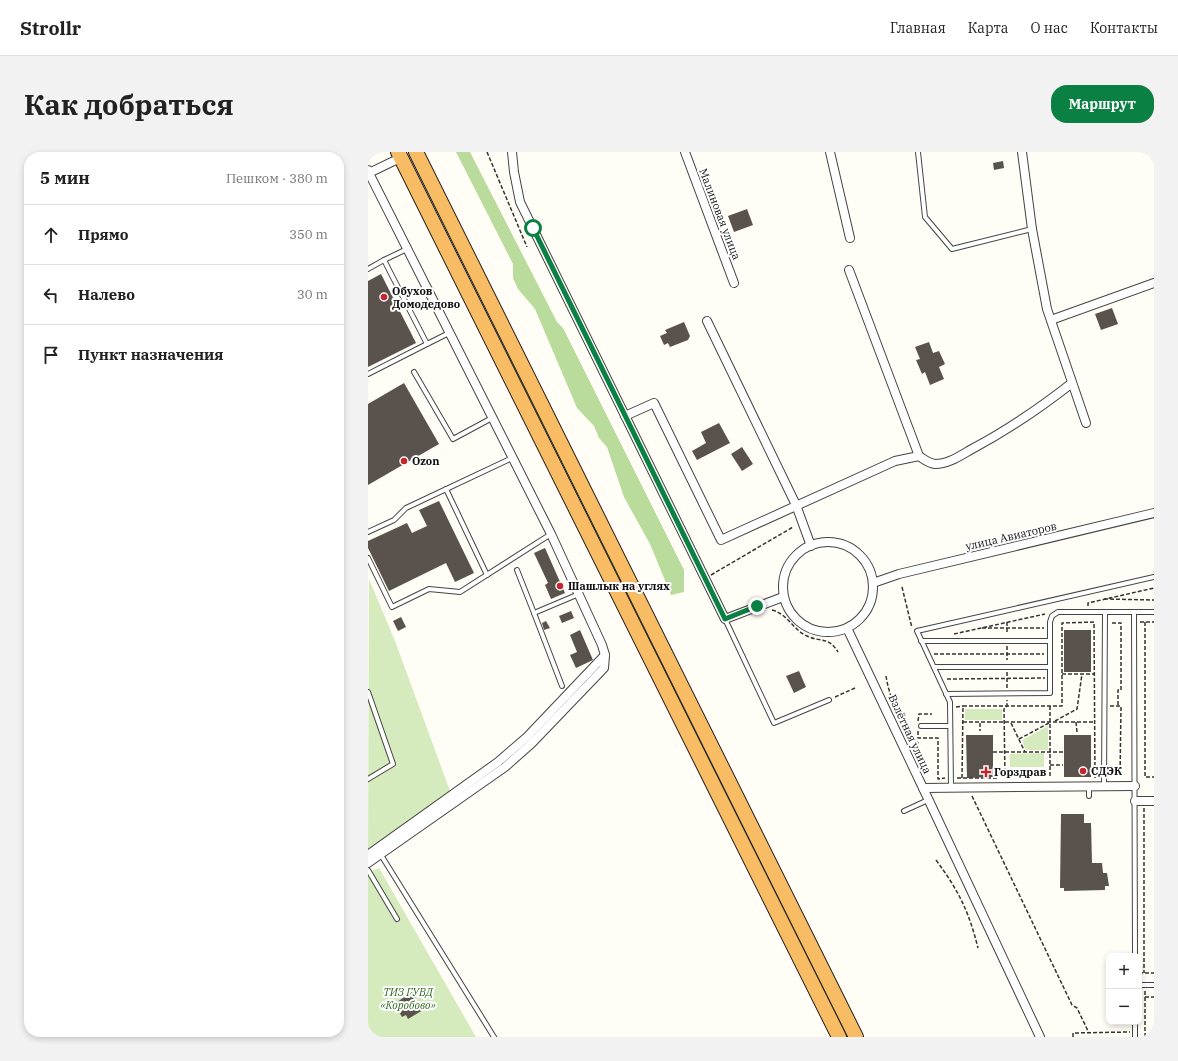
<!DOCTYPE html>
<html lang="ru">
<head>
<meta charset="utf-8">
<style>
  body { margin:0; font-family:"IBM Plex Serif",serif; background:#f2f2f2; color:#222 }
  .controls { position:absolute; right:12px; bottom:12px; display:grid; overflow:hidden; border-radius:8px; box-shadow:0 2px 6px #0003 }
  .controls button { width:36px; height:36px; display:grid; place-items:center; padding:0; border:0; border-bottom:1px solid #e0e0e0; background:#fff; color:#222; font:20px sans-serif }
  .stop { position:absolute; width:12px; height:12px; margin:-9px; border:3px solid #0b8043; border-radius:50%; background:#fff }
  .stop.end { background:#0b8043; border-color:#fff; box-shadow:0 1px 4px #0008 }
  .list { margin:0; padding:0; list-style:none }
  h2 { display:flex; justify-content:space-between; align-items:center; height:52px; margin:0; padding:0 16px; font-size:17px }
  h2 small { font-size:13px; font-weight:400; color:#767676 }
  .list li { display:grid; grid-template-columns:26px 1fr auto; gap:12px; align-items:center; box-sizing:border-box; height:60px; padding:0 16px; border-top:1px solid #e0e0e0 }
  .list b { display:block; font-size:15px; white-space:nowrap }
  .list em { font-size:13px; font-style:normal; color:#767676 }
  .icon { flex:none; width:22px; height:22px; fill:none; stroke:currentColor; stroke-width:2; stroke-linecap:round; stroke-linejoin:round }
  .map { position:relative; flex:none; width:786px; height:885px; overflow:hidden; border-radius:16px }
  header { display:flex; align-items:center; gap:24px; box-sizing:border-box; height:56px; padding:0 20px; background:#fff; border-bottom:1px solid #e0e0e0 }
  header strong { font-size:19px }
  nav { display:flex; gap:22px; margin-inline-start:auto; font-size:14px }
  .intro { display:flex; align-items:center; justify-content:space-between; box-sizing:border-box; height:96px; padding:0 24px }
  h1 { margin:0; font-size:28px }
  .button { padding:10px 18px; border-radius:16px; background:#0b8043; color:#fff; font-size:14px; font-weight:700 }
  main { display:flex; gap:24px; padding:0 24px }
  aside { flex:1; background:#fff; border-radius:16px; box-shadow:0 2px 6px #0003 }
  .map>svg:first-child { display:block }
  .green { fill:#d5ebbd }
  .forest { fill:#b9dc9c }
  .building { fill:#5a524d }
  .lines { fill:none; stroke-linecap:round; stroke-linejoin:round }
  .service-casing { stroke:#444; stroke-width:6 }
  .minor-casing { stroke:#444; stroke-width:10 }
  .trunk-casing { stroke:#222; stroke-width:16 }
  .path { stroke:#333; stroke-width:1.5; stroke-dasharray:4 2; stroke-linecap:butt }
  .service { stroke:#fff; stroke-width:4 }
  .minor { stroke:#fff; stroke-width:8 }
  .trunk { stroke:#f7bc64; stroke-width:14 }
  .route { stroke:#0b8043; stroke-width:5 }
  .poi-dot { fill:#c4262e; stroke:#fff; stroke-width:1.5 }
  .labels { text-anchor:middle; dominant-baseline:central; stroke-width:4; stroke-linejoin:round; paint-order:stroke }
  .street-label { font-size:11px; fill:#111; stroke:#fff }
  .poi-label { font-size:11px; font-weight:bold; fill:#111; stroke:#fff; text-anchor:start }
  .park-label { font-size:11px; font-style:italic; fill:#2f6b1f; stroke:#fff }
</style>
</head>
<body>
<header>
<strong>Strollr</strong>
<nav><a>Главная</a><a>Карта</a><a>О нас</a><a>Контакты</a></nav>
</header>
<div class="intro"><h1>Как добраться</h1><a class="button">Маршрут</a></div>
<main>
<aside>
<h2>5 мин<small>Пешком · 380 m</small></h2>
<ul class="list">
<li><svg class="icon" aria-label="ahead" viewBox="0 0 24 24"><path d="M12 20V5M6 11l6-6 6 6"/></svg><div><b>Прямо</b></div><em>350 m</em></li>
<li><svg class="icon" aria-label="left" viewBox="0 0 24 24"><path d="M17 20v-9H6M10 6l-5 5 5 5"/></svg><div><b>Налево</b></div><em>30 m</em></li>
<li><svg class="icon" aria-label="arrive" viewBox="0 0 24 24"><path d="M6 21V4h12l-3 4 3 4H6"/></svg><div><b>Пункт назначения</b></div></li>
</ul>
</aside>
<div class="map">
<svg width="786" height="885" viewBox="0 0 786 885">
  <rect width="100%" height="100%" fill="#fffdf5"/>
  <g class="green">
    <polygon points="1,427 27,489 82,639 0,698"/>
    <rect x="597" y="557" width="37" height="11"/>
    <polygon points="680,574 680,598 658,598 654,588"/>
    <polygon points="676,601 676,615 642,615 642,602"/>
    <polygon points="11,716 108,885 0,885 0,721"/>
  </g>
  <polygon class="forest" points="88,0 102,0 189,170 195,176 316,418 316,440 303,443 282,392 256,345 239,295 231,286 226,274 209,256 167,157 150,137 145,126 145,112"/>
  <g class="building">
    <polygon points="635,9 636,16 626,18 625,11"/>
    <polygon points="379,57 385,73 366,80 360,64"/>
    <polygon points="13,122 48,191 0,215 0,129"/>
    <polygon points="744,156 750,172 733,178 727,162"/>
    <polygon points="316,170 322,184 320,188 302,195 300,191 296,193 292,184 299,181 297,178"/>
    <polygon points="561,190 565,201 571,199 577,212 571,215 576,227 562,233 557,220 554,222 548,208 552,207 547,195"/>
    <polygon points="36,231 71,292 0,333 0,252"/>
    <polygon points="351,271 362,291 329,308 324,299 338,291 333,280"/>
    <polygon points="374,295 385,312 374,319 363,302"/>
    <polygon points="71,349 106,421 87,430 78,411 21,439 0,396 0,389 39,371 44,381 59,374 51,358"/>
    <polygon points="177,396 197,441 183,447 177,433 180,431 166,401"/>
    <polygon points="203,459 206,466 194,471 191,464"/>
    <polygon points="33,465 38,475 30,479 25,469"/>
    <polygon points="178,469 182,476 176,478 174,471"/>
    <polygon points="212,478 225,508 208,516 202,503 209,500 202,483"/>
    <rect x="696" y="478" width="27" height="42"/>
    <polygon points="431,519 438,535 426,541 418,524"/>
    <polygon points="598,583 625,583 625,625 599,626"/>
    <rect x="696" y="583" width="27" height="42"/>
    <polygon points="693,662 716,662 716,671 723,671 724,711 734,711 735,721 739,721 741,734 737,734 737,738 696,739 696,736 692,736"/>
    <polygon points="44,840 55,858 40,867 38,863 34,865 30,858 33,856 29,850"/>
  </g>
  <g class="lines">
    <g class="service-casing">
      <g id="service">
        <polyline points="550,0 557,65 584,97 664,77"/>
        <polyline points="39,97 16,108 59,192 81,181"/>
        <polyline points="0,117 16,108"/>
        <polyline points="46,220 85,287 124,266"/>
        <polyline points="0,222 59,192"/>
        <polyline points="78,337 119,423"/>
        <polyline points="0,380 26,368 38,356 144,306"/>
        <polyline points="0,406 24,455 61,437 92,440 183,382"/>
        <polyline points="149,418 166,461"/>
        <polyline points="357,467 406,571 461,548"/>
        <polyline points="553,489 682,489"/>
        <polyline points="566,515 682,515"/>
        <polyline points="194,534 166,461 211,442"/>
        <polyline points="0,540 25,612 0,627"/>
        <polyline points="578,542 682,541 682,470 684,464 690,460 766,460"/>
        <polyline points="553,574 582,574"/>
        <polyline points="736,634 737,460"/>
        <polyline points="583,635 582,550 549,479 786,425"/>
        <polyline points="721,635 721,644"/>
        <polyline points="536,659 560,648"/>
        <polyline points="13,703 126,885"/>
        <polyline points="0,718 29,767"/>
        <polyline points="767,804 766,460 786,460"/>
        <polyline points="771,833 786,833"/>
        <polyline points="767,885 767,870"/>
      </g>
    </g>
    <g class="minor-casing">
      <g id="minor">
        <polyline points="144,0 146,20 152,50 357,467 415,445"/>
        <polyline points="317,0 366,131"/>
        <polyline points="462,0 482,86"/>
        <polyline points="654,0 664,77 679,157 718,271"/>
        <polyline points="0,18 1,21 32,6"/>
        <polyline points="683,168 786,131"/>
        <polyline points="339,169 428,353 443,394"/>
        <polyline points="257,264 286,251 353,388 527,309 551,304 481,118"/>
        <path d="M551 304C557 308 560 311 567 312 581 312 593 303 604 297 640 278 672 256 704 231"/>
        <circle cx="460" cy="435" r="45"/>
        <polyline points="505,431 531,422 786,361"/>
        <polyline points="479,476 555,636 767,634"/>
        <polyline points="555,636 672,885"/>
        <polyline points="767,649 786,649"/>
        <polyline points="0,703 130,610 159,585 237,503"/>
        <polyline points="0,711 137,615 164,591 236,516 237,503 234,493 183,382 1,21"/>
      </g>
    </g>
    <g class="trunk-casing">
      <g id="trunk">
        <polyline points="30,0 471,885"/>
        <polyline points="48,0 488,885"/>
      </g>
    </g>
    <g class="path">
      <polyline points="119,0 159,95"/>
      <polyline points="343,423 425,375"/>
      <polyline points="534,435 544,476"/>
      <polyline points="736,447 786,448"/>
      <polyline points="720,454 720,451 786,436"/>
      <path d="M404 458C420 462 425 478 439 484 454 491 460 484 470 500"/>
      <polyline points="639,470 639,482"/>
      <polyline points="772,470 786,470"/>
      <polyline points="777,470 777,625 786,625"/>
      <polyline points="744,471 753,471 753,538 750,538 750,554"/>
      <polyline points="614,476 676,476"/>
      <polyline points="586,482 677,462"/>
      <polyline points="639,494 639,508"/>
      <polyline points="566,502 676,502"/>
      <polyline points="694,522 726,522"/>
      <path d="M518 524C522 549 534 575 552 593"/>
      <polyline points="579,527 677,526"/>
      <polyline points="639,536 639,520"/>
      <polyline points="467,545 487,536"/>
      <polyline points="682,554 682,626"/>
      <polyline points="742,554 753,554 752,626"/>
      <polyline points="588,555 595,554"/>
      <polyline points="550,569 551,562 564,562"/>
      <polyline points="687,569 709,557 714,522"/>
      <polyline points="595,570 727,570"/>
      <polyline points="708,570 709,580"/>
      <polyline points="612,571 612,579"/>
      <polyline points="643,571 657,600"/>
      <polyline points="550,579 550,586 570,586 570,627 577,626"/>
      <polyline points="651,587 681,571"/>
      <polyline points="625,600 695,600"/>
      <polyline points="682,613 695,613"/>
      <polyline points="589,626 631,626"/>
      <polyline points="594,626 595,554 694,554 694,471 726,470 727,626"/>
      <polyline points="637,626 636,557 639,554 639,548"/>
      <polyline points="604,644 704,853 709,856 721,881"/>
      <polyline points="776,656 776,821"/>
      <path d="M568 708C591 739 601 760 610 796"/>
      <polyline points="771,821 786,821"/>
      <polyline points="777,839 777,845 786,845"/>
      <polyline points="777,845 777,885"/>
      <polyline points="705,885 705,881 762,880"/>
    </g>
    <use href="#service" class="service"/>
    <use href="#minor" class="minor"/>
    <use href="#trunk" class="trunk"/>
  </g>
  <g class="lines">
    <polyline class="route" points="165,76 357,467 389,454"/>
  </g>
  <g class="poi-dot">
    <circle cx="16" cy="145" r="4"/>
    <circle cx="36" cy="309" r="4"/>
    <circle cx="192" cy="434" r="4"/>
    <circle cx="715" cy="619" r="4"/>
    <path d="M616 614h4v4h4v4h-4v4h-4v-4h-4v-4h4z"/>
  </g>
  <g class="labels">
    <g class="street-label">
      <text transform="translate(352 62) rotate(69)">Малиновая улица</text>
      <text transform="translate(643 384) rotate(-13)">улица Авиаторов</text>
      <text transform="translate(542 582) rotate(65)">Взлётная улица</text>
    </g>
    <g class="poi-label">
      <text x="24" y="139">Обухов<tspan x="24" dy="13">Домодедово</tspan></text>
      <text x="44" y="309">Ozon</text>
      <text x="200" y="434">Шашлык на углях</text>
      <text x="723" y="619">СДЭК</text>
      <text x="626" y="620">Горздрав</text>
    </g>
    <g class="park-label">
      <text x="40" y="840">ТИЗ ГУВД<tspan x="40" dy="13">«Коробово»</tspan></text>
    </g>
  </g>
</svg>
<div class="controls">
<button>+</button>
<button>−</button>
</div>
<div class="stop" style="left:165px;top:76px"></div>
<div class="stop end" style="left:389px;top:454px"></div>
</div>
</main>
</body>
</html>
